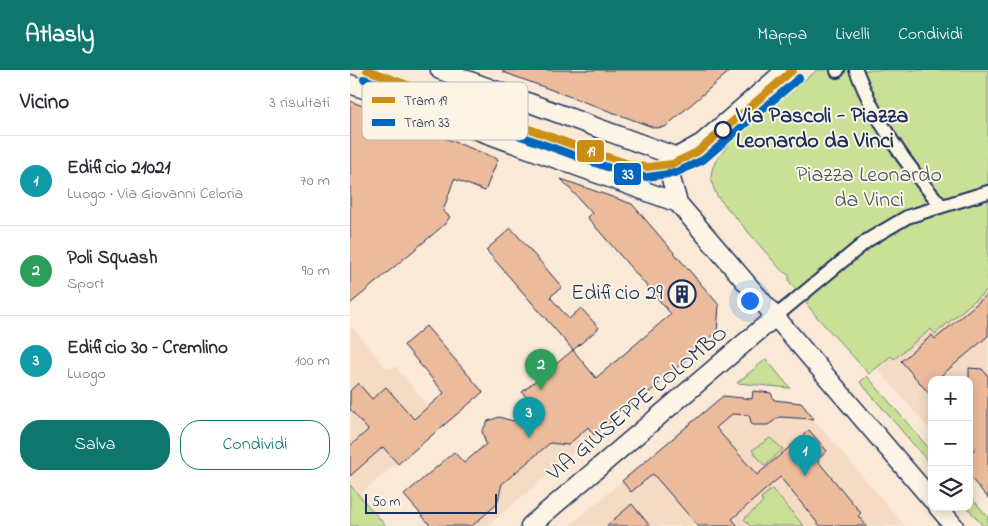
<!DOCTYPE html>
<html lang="it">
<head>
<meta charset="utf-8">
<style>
  body { margin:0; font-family:"Indie Flower",sans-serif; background:#f7f7f7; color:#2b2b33 }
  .controls { position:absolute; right:15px; bottom:15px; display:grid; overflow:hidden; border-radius:10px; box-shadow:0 2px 12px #0003 }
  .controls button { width:45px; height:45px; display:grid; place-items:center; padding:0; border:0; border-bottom:1px solid #e1e1e2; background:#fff; color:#2b2b33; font:25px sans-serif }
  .scale { position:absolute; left:15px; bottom:12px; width:132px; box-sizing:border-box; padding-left:5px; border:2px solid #1b2f5e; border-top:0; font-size:14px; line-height:18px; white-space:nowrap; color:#1b2f5e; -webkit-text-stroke:4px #fcf5e5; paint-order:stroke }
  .you { position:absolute; left:399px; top:230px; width:18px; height:18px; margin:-12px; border:4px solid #fff; border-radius:50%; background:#1a73e8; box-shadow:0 0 0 8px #1a73e833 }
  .badge { display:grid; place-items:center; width:32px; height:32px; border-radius:50%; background:#0f766e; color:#fff; font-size:16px; font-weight:700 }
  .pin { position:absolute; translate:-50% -41px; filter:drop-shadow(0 1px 2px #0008) }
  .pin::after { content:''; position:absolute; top:26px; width:18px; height:15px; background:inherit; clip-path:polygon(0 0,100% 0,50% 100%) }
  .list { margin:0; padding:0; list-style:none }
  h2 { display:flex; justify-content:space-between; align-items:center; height:65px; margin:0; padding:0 20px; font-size:21px }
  h2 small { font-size:16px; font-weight:400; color:#7c7c81 }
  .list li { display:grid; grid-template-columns:32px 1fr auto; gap:15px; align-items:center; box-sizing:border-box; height:90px; padding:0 20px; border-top:1px solid #e1e1e2 }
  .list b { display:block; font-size:19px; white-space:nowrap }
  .list p { margin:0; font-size:16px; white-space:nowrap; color:#7c7c81 }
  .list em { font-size:16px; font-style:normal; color:#7c7c81 }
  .actions { display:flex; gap:10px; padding:15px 20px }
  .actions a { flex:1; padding:11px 0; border:1px solid #0f766e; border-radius:20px; text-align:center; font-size:18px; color:#0f766e }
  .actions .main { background:#0f766e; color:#fff }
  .icon { flex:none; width:28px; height:28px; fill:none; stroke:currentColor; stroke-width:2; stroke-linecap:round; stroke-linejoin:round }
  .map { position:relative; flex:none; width:638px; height:456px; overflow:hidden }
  header { display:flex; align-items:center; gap:30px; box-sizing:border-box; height:70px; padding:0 25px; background:#0f766e; color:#fff }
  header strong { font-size:24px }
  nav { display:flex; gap:28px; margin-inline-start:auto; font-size:18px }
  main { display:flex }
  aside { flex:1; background:#fff }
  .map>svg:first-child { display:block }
  .built { fill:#f5dbc4 }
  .green { fill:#cae096; stroke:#72887a }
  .building { fill:#ebbb9b; stroke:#1b2f5e }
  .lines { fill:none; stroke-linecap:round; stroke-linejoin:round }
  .pedestrian-casing { stroke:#1b2f5e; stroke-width:16 }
  .minor-casing { stroke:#1b2f5e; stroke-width:21 }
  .pedestrian { stroke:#fcf5e5; stroke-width:12 }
  .minor { stroke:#fcf5e5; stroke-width:18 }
  .tram-1-casing { stroke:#fcf5e5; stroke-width:11 }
  .tram-2-casing { stroke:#fcf5e5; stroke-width:11 }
  .tram-1 { stroke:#cb8e13; stroke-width:8 }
  .tram-2 { stroke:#0065bd; stroke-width:8 }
  .stop-dot { fill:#fcf5e5; stroke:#1b2f5e; stroke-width:2.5 }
  .labels { text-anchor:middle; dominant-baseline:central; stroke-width:4; stroke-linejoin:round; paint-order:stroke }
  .stop-label { font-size:22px; font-weight:bold; fill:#1b2f5e; stroke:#fcf5e5; text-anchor:start }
  .park-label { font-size:22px; fill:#3e5269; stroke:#fcf5e5 }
  .poi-label { font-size:22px; fill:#1b2f5e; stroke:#fcf5e5; text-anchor:end }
  .street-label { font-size:22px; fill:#1b2f5e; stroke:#fcf5e5 }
  .key { fill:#fcf5e5; stroke:#b8babc; stroke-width:1 }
  .key-label { font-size:14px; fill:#1b2f5e }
  .line-badge { stroke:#fcf5e5; stroke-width:2 }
  .badge-label { font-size:14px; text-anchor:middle; font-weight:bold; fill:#fff }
</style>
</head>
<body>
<header>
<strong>Atlasly</strong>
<nav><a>Mappa</a><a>Livelli</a><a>Condividi</a></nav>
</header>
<main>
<aside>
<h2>Vicino<small>3 risultati</small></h2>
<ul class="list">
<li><span class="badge" style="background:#0f9aa8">1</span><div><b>Edificio 21021</b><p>Luogo · Via Giovanni Celoria</p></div><em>70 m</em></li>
<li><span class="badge" style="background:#2e9e5b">2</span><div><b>Poli Squash</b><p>Sport</p></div><em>90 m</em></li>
<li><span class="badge" style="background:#0f9aa8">3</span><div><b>Edificio 30 – Cremlino</b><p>Luogo</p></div><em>100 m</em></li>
</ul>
<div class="actions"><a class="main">Salva</a><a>Condividi</a></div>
</aside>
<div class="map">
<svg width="638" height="456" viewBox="0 0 638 456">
  <rect width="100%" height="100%" fill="#f9e9d6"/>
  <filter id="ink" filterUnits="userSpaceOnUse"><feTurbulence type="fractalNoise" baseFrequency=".02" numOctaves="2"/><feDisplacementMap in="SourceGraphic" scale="10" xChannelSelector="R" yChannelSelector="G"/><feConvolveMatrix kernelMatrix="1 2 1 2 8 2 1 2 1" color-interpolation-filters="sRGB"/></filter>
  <g filter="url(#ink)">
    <g class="built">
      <polygon points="638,203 638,428 619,406 619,310 582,310 582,362 527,298"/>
      <polygon points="3,258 37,299 46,297 93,354 10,424 0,415 0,260"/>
      <polygon points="223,280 274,341 137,456 81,456 54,425 104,382 114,393 135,374 132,361 138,351 149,347 162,352 182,334 172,322"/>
      <polygon points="373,326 450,333 555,456 219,456"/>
    </g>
    <g class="green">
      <path d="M467 0H638V219L585 264 581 259 544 289 541 286 519 304 466 246 439 211V205L432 201 367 126C363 117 359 107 363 97 372 72 444 19 467 0Z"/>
      <polygon points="416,289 440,318 387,313"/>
      <polygon points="517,306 582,382 582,396 510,312"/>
      <polygon points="420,368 433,379 415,396 402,380"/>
      <polygon points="0,415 36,456 0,456"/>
      <polygon points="422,419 454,456 400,456 394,449 413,432 411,428"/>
      <polygon points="619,425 638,447 638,456 633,456 617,437 619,437"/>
    </g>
    <g class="building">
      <polygon points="153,0 381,0 315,57 305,58 153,2"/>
      <polygon points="0,31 148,89 135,121 104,109 93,141 100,147 94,155 0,234"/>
      <polygon points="211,109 282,134 369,235 367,262 294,327 292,325 244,365 238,357 218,375 200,373 152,414 147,434 122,456 81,456 54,425 104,382 114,393 136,374 132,361 138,351 149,347 163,351 182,334 172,322 223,280 246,308 321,244 237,147 242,143"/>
      <polygon points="161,158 212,217 200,227 219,249 231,238 249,258 223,280 136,180"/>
      <polygon points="638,224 638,266 586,310 582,310 582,327 551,291 582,265 585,269"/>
      <polygon points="76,256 133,322 48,394 33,377 0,406 0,376 18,360 0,339 0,321 8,313 22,329 36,317 64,349 94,323 54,275"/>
      <polygon points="619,298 632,299 638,306 638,428 619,406 619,384 625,379 619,371"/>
      <polygon points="403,321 421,323 424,330 451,333 464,349 429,347 418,355 402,355 399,345 382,344 366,358 407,405 459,360 477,381 467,390 511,443 508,446 517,456 470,456 430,407 382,449 388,456 348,456 303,404 281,422 272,411 373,326 402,329"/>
      <polygon points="282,434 300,456 256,456"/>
    </g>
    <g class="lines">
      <g class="pedestrian-casing">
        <g id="pedestrian">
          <path d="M506 0C526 52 555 94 591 135"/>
          <polyline points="487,1 488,0"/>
          <polyline points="426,246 518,170 557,147 638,122"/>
        </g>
      </g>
      <g class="minor-casing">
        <g id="minor">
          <polyline points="90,0 327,87"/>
          <polyline points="436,0 352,73 327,87 322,94 320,105 328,133 582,430"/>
          <polyline points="0,14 328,133"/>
          <polyline points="588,437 604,456"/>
          <polyline points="180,456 426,246"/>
        </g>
      </g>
      <use href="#pedestrian" class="pedestrian"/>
      <use href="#minor" class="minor"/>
      <g class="tram-1-casing">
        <polyline id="tram-1" points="17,0 237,80 282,95 297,97 322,94 347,82 443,0"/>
      </g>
      <g class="tram-2-casing">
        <polyline id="tram-2" points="14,9 234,89 280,105 297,107 325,103 353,90 449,8"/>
      </g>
      <use href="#tram-1" class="tram-1"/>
      <use href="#tram-2" class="tram-2"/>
    </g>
  </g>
  <defs>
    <g id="building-ring" transform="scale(1.4375)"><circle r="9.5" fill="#fcf5e5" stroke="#1b2f5e" stroke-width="1.5"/><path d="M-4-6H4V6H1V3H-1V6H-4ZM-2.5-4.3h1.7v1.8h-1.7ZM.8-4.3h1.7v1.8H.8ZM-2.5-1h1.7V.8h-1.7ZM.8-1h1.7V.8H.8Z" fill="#1b2f5e"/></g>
  </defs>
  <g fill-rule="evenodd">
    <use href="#building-ring" x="332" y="224"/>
  </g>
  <circle class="stop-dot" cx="373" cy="60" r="8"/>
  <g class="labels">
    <g class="stop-label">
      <text x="386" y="47">Via Pascoli - Piazza<tspan x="386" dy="25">Leonardo da Vinci</tspan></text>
    </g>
    <g class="park-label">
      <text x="519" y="106">Piazza Leonardo<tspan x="519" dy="25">da Vinci</tspan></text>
    </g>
    <g class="poi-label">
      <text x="313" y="224">Edificio 29</text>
    </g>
    <g class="street-label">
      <text transform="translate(288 334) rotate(-40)">VIA GIUSEPPE COLOMBO</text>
    </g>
  </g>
  <rect x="12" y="12" width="166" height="58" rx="8" class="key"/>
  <rect x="22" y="27" width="23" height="6" fill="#cb8e13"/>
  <rect x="22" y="49" width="23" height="7" fill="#0065bd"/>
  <g class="key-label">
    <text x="54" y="35">Tram 19</text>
    <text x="54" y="57">Tram 33</text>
  </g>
  <g class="line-badge">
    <rect x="226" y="69" width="29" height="24" rx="5" fill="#cb8e13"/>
    <rect x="263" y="92" width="29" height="24" rx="5" fill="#0065bd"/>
  </g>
  <g class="badge-label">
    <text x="241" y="86">19</text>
    <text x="278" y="109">33</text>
  </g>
</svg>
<div class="controls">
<button>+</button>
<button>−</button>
<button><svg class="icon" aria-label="layers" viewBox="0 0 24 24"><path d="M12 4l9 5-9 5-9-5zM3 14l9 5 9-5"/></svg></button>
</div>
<div class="scale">50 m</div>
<div class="you"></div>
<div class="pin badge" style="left:455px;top:406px;background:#0f9aa8">1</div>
<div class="pin badge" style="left:191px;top:320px;background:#2e9e5b">2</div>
<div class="pin badge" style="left:179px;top:368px;background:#0f9aa8">3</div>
</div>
</main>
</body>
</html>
